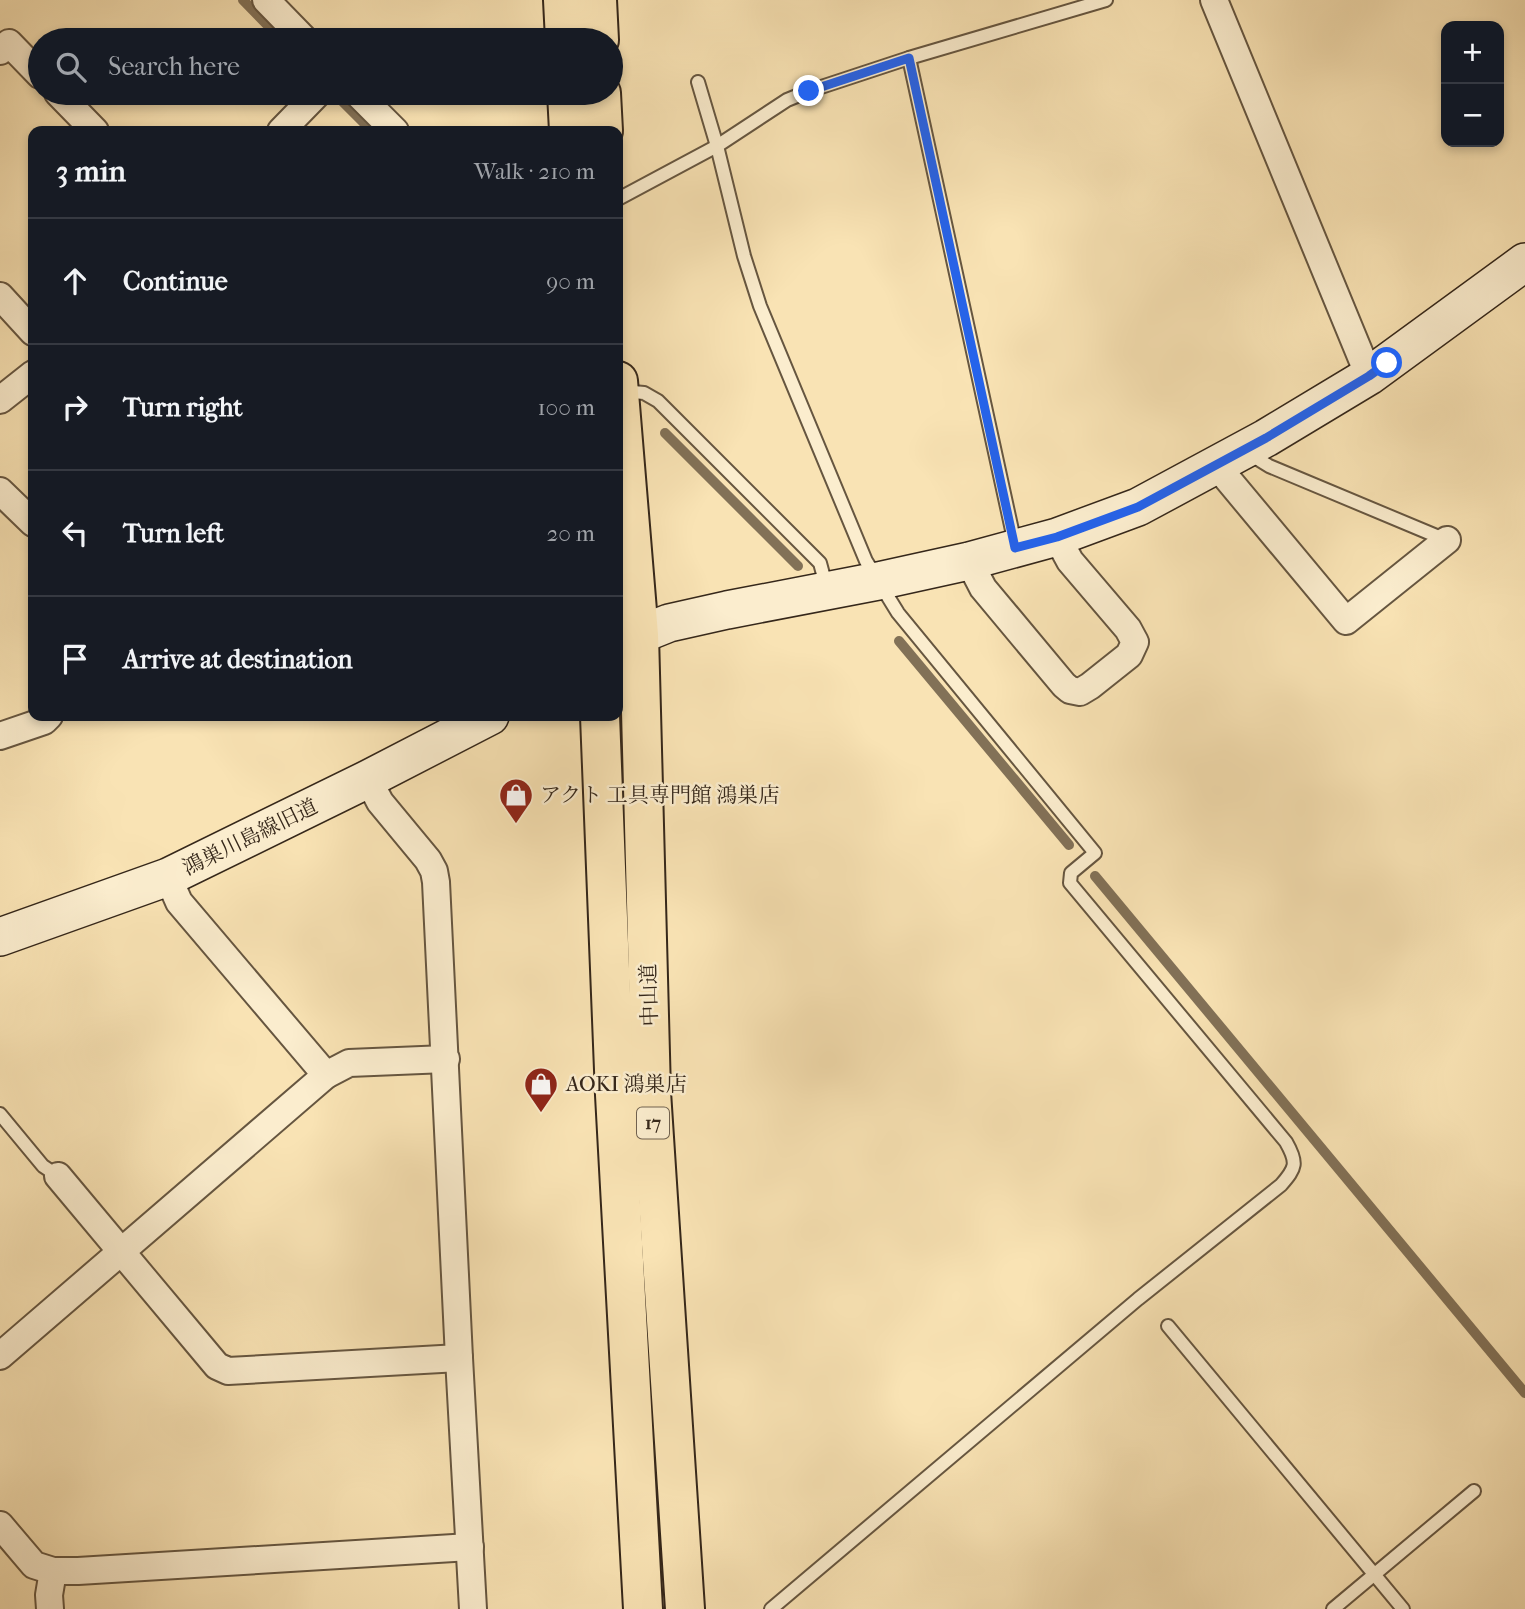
<!DOCTYPE html>
<html lang="en">
<head>
<meta charset="utf-8">
<style>
  body { margin:0; font-family:"IM FELL French Canon","Noto Serif JP",serif; background:#242831; color:#f1f3f6 }
  .controls { position:absolute; right:21px; top:21px; display:grid; overflow:hidden; border-radius:14px; box-shadow:0 4px 10px #0003 }
  .controls button { width:63px; height:63px; display:grid; place-items:center; padding:0; border:0; border-bottom:2px solid #363941; background:#171b24; color:#f1f3f6; font:35px sans-serif }
  .stop { position:absolute; width:21px; height:21px; margin:-16px; border:5px solid #2563eb; border-radius:50%; background:#fff }
  .stop.end { background:#2563eb; border-color:#fff; box-shadow:0 2px 7px #0008 }
  .list { margin:0; padding:0; list-style:none }
  h2 { display:flex; justify-content:space-between; align-items:center; height:91px; margin:0; padding:0 28px; font-size:30px }
  h2 small { font-size:23px; font-weight:400; color:#9ea1a6 }
  .list li { display:grid; grid-template-columns:46px 1fr auto; gap:21px; align-items:center; box-sizing:border-box; height:126px; padding:0 28px; border-top:2px solid #363941 }
  .list b { display:block; font-size:26px; white-space:nowrap }
  .list em { font-size:23px; font-style:normal; color:#9ea1a6 }
  .icon { flex:none; width:38px; height:38px; fill:none; stroke:currentColor; stroke-width:2; stroke-linecap:round; stroke-linejoin:round }
  .map { position:relative; flex:none; width:1525px; height:1609px; overflow:hidden }
  .search { position:absolute; background:#171b24; box-shadow:0 4px 10px #0003; left:28px; top:28px; width:595px; height:77px; display:flex; align-items:center; gap:18px; box-sizing:border-box; padding:0 24px; border-radius:38px; color:#9ea1a6; font-size:26px }
  .panel { position:absolute; background:#171b24; box-shadow:0 4px 10px #0003; left:28px; top:126px; width:595px; height:595px; border-radius:14px }
  .map>svg:first-child { display:block }
  .lines { fill:none; stroke-linecap:round; stroke-linejoin:round }
  .stream { stroke:#827157; stroke-width:10 }
  .lane-casing { stroke:#665640; stroke-width:16 }
  .street-casing { stroke:#665640; stroke-width:30 }
  .secondary-casing { stroke:#35271a; stroke-width:40 }
  .highway-casing { stroke:#35271a; stroke-width:42 }
  .lane { stroke:#fbedce; stroke-width:12 }
  .street { stroke:#fbedce; stroke-width:26 }
  .secondary { stroke:#fbedce; stroke-width:37 }
  .highway { stroke:#f9e3b4; stroke-width:38 }
  .route { stroke:#2563eb; stroke-width:9 }
  .labels { text-anchor:middle; dominant-baseline:central; stroke-width:5; stroke-linejoin:round; paint-order:stroke }
  .shield { fill:#fbedce; stroke:#706250; stroke-width:2 }
  .shield-label { font-size:19px; font-weight:bold; fill:#35271a }
  .poi-label { font-size:21px; fill:#35271a; stroke:#fbedce; text-anchor:start }
  .street-label { font-size:21px; fill:#35271a; stroke:#fbedce }
</style>
</head>
<body>
<div class="map">
<svg width="1525" height="1609" viewBox="0 0 1525 1609">
  <rect width="100%" height="100%" fill="#f9e3b4"/>
  <filter id="stains"><feTurbulence type="fractalNoise" baseFrequency=".00286" numOctaves="4"/><feColorMatrix values="0 0 0 0 .2 0 0 0 0 .09 0 0 0 0 .02 0 0 0 .5 -.17"/></filter>
  <radialGradient id="worn" r=".72"><stop offset=".6" stop-color="#630" stop-opacity="0"/><stop offset="1" stop-color="#630" stop-opacity=".3"/></radialGradient>
  <g class="lines">
    <g class="stream">
      <polyline points="243,0 282,40"/>
      <polyline points="343,102 372,131"/>
      <polyline points="665,433 798,566"/>
      <polyline points="899,641 1069,845"/>
      <polyline points="1095,876 1525,1393"/>
    </g>
    <g class="lane-casing">
      <g id="lane">
        <polyline points="909,58 1015,544"/>
        <path d="M698 82 717 146 744 256 760 306 866 561 898 613 1095 853 1071 873 1070 883 1286 1142C1298 1163 1296 1168 1281 1185L1138 1299 771 1609"/>
        <polyline points="618,199 717,146 787,100 809,91 909,58 1106,0"/>
        <polyline points="622,391 644,393 658,401 820,563 827,589"/>
        <polyline points="1248,453 1269,466 1446,540"/>
        <polyline points="0,1114 43,1166 58,1176"/>
        <polyline points="1168,1326 1403,1609"/>
        <polyline points="1333,1609 1474,1491"/>
      </g>
    </g>
    <g class="street-casing">
      <g id="street">
        <polyline points="266,0 305,40"/>
        <polyline points="1214,0 1369,376"/>
        <polyline points="0,51 9,43 40,75"/>
        <polyline points="58,93 95,131"/>
        <polyline points="357,93 395,131"/>
        <polyline points="281,131 318,93"/>
        <polyline points="0,296 33,332"/>
        <polyline points="0,400 33,374"/>
        <polyline points="1216,465 1346,621 1447,540"/>
        <polyline points="0,491 33,523"/>
        <polyline points="969,561 983,588 1064,685 1070,690 1080,692 1090,686 1129,655 1135,642 1128,629 1070,561 1057,537"/>
        <polyline points="0,736 44,721 49,716"/>
        <polyline points="368,779 380,802 428,860 434,871 436,882 459,1358 473,1609"/>
        <polyline points="168,877 179,902 326,1075"/>
        <polyline points="58,1176 217,1366 228,1371 459,1358"/>
        <polyline points="0,1356 326,1075 349,1063 446,1059"/>
        <polyline points="0,1525 34,1565 53,1571 78,1571 470,1547"/>
        <polyline points="50,1609 49,1595 53,1571"/>
      </g>
    </g>
    <g class="secondary-casing">
      <g id="secondary">
        <polyline points="618,647 639,635 669,623 727,610 878,581 969,561 1057,537 1138,507 1266,438 1369,376 1525,262"/>
        <polyline points="0,937 168,877 368,779 490,716"/>
      </g>
    </g>
    <g class="highway-casing">
      <g id="highway">
        <polyline points="563,0 565,40"/>
        <polyline points="597,0 599,40"/>
        <polyline points="567,93 569,131"/>
        <polyline points="601,93 603,131"/>
        <polyline points="618,381 639,635 651,1092 685,1609"/>
        <polyline points="600,716 615,1095 643,1609"/>
      </g>
    </g>
    <use href="#lane" class="lane"/>
    <use href="#street" class="street"/>
    <use href="#secondary" class="secondary"/>
    <use href="#highway" class="highway"/>
  </g>
  <g class="lines">
    <polyline class="route" points="809,91 909,58 1015,548 1057,537 1138,507 1266,438 1369,376 1387,363"/>
  </g>
  <defs>
    <g id="shop-pin" transform="scale(1.75)"><path d="M0 17L-7.5 6A9.5 9.5 0 1 1 7.5 6Z" fill="#8f2418" stroke="#fbedce"/><path d="M-5-2.5h2.3a2.7 3.5 0 0 1 5.4 0H5L5.5 6h-11ZM-1.5-2.5h3a1.5 2.3 0 0 0-3 0Z" fill="#fff"/></g>
  </defs>
  <g fill-rule="evenodd">
    <use href="#shop-pin" x="516" y="795"/>
    <use href="#shop-pin" x="541" y="1084"/>
  </g>
  <g class="labels">
    <rect class="shield" x="637" y="1107.5" width="32" height="31" rx="5"/>
    <g class="shield-label">
      <text x="653" y="1123">17</text>
    </g>
    <g class="poi-label">
      <text x="540" y="795">アクト 工具専門館 鴻巣店</text>
      <text x="566" y="1084">AOKI 鴻巣店</text>
    </g>
    <g class="street-label">
      <text transform="translate(250 837) rotate(-26)">鴻巣川島線旧道</text>
      <text transform="translate(649 995) rotate(-92)">中山道</text>
    </g>
  </g>
  <rect width="100%" height="100%" filter="url(#stains)"/>
  <rect width="100%" height="100%" fill="url(#worn)"/>
</svg>
<div class="controls">
<button>+</button>
<button>−</button>
</div>
<div class="stop" style="left:1387px;top:363px"></div>
<div class="stop end" style="left:809px;top:91px"></div>
<div class="search"><svg class="icon" aria-label="search" viewBox="0 0 24 24"><circle cx="10" cy="10" r="6"/><path d="M15 15l6 6"/></svg>Search here</div>
<section class="panel">
<h2>3 min<small>Walk · 210 m</small></h2>
<ul class="list">
<li><svg class="icon" aria-label="ahead" viewBox="0 0 24 24"><path d="M12 20V5M6 11l6-6 6 6"/></svg><div><b>Continue</b></div><em>90 m</em></li>
<li><svg class="icon" aria-label="right" viewBox="0 0 24 24"><path d="M7 20v-9h11M14 6l5 5-5 5"/></svg><div><b>Turn right</b></div><em>100 m</em></li>
<li><svg class="icon" aria-label="left" viewBox="0 0 24 24"><path d="M17 20v-9H6M10 6l-5 5 5 5"/></svg><div><b>Turn left</b></div><em>20 m</em></li>
<li><svg class="icon" aria-label="arrive" viewBox="0 0 24 24"><path d="M6 21V4h12l-3 4 3 4H6"/></svg><div><b>Arrive at destination</b></div></li>
</ul>
</section>
</div>
</body>
</html>
